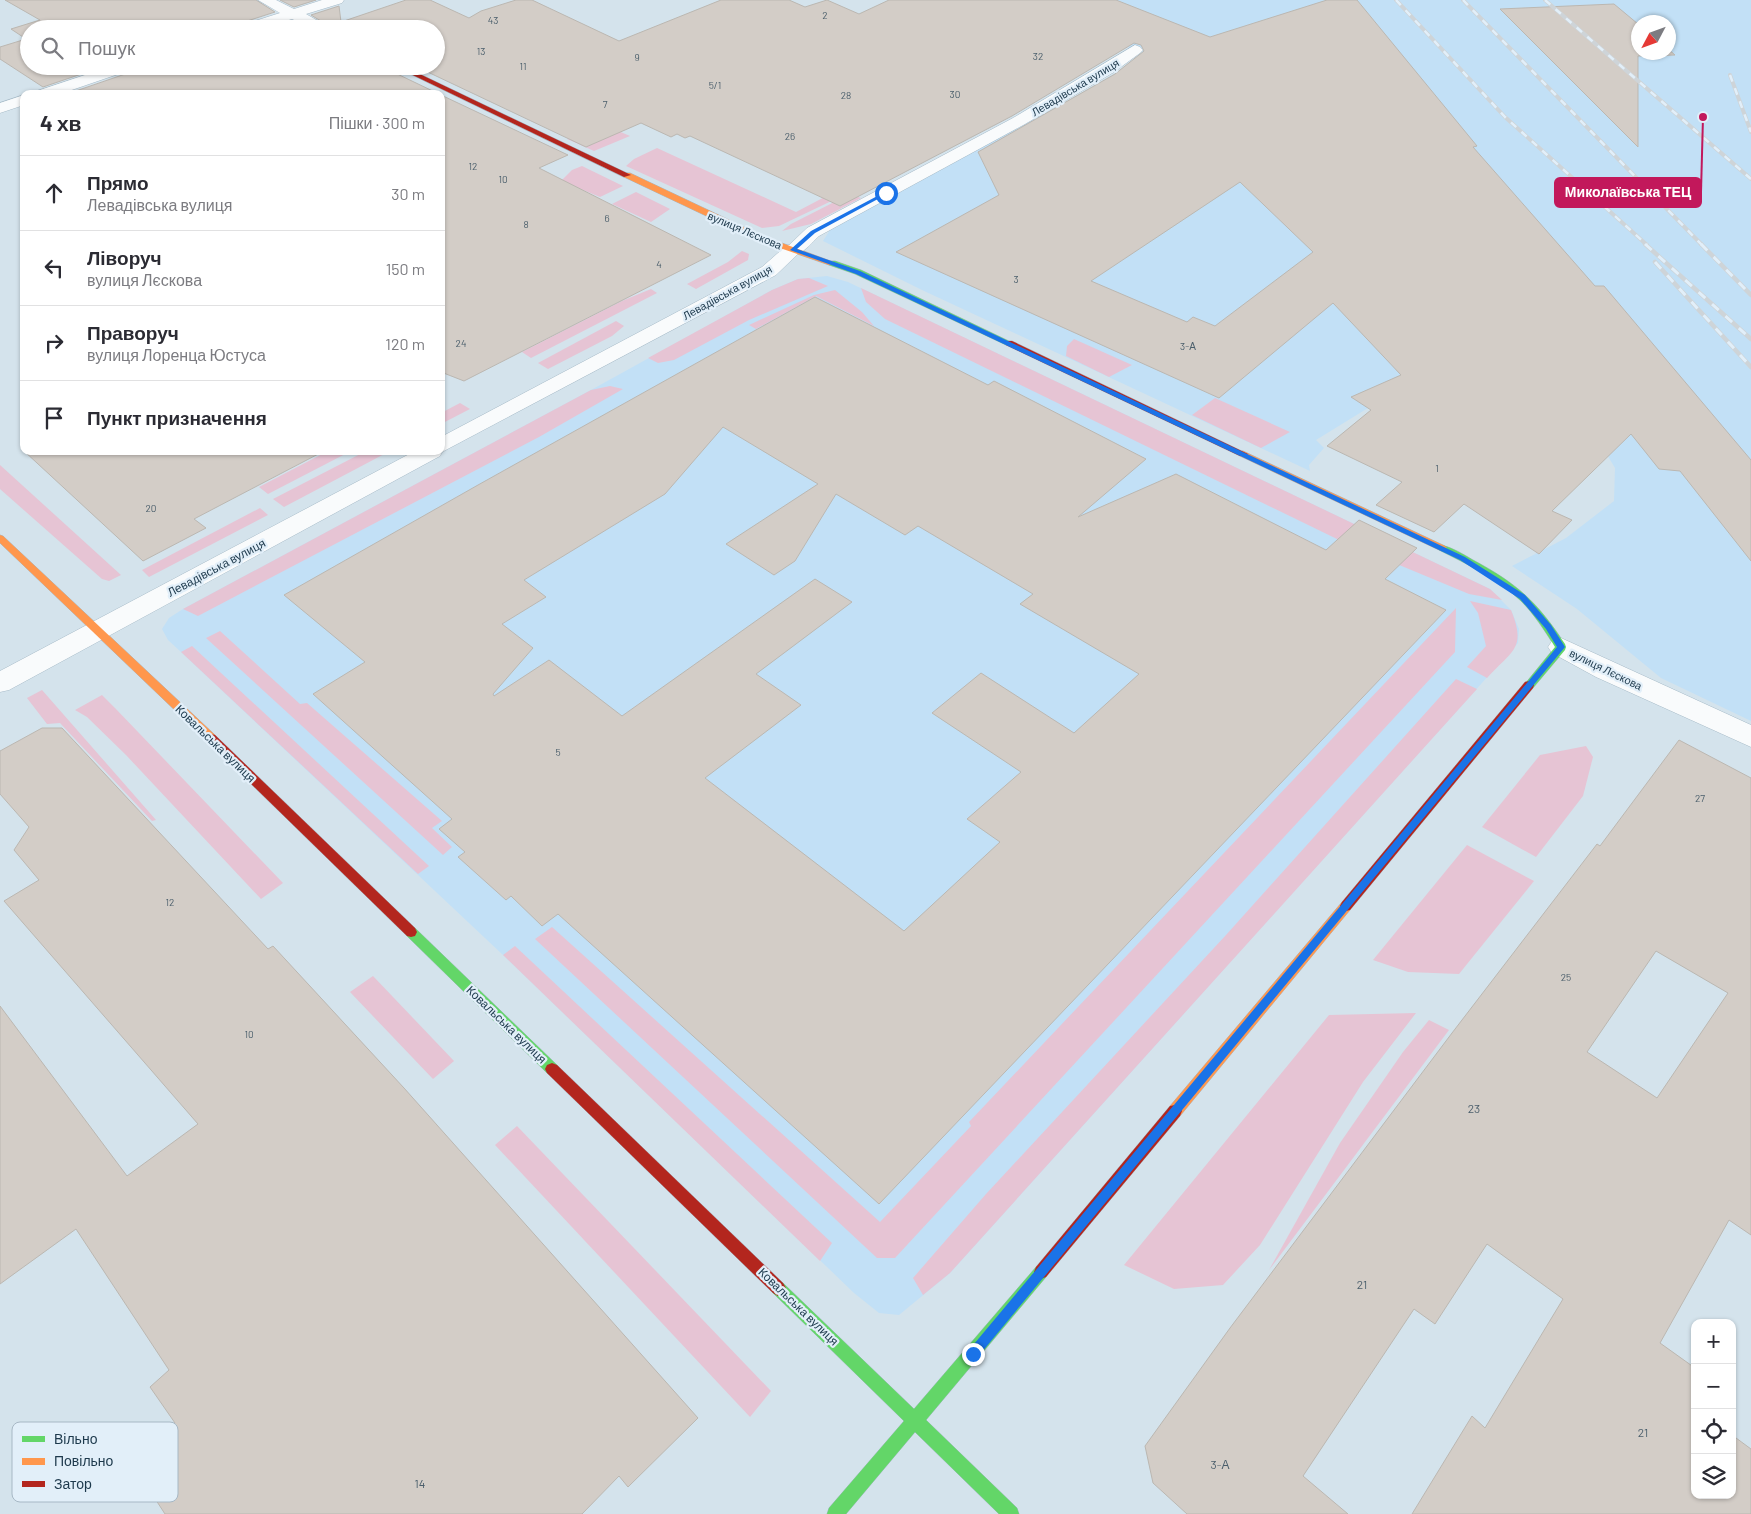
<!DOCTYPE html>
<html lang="uk">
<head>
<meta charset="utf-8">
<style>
  body { margin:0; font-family:Barlow,sans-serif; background:#f2f2f3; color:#2b2b33 }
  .controls { position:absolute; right:15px; bottom:15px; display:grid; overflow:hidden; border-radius:10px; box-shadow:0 1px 4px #0004 }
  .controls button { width:45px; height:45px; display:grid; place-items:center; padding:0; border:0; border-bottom:1px solid #e1e1e2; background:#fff; color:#2b2b33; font:25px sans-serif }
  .compass { position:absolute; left:1631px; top:15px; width:45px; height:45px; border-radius:50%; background:#fff; box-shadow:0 1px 4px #0004; rotate:229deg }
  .stop { position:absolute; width:15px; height:15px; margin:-11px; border:4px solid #1a73e8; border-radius:50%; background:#fff }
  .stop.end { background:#1a73e8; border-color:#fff; box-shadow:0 1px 5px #0008 }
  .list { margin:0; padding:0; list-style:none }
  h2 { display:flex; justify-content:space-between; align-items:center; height:65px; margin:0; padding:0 20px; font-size:21px }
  h2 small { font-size:16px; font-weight:400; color:#7c7c81 }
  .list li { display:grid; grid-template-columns:32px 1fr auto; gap:15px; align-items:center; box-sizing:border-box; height:75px; padding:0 20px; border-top:1px solid #e1e1e2 }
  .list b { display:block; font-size:19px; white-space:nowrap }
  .list p { margin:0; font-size:16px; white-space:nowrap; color:#7c7c81 }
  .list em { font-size:16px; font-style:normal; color:#7c7c81 }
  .icon { flex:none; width:28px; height:28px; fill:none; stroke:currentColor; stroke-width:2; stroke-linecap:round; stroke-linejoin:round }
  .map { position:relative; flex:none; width:1751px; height:1514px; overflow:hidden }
  .search { position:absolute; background:#fff; box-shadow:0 1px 4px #0004; left:20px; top:20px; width:425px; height:55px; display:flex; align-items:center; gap:12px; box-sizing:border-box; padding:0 18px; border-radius:28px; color:#7c7c81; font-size:19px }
  .panel { position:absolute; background:#fff; box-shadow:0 1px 4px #0004; left:20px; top:90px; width:425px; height:365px; border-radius:10px }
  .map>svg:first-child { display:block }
  .built { fill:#c2e0f6; fill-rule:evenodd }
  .green { fill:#e6c4d4 }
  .building { fill:#d3cdc7; stroke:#bbb7b1; fill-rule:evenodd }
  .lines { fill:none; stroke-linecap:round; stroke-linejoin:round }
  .lane-casing { stroke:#a6bac7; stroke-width:1 }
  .street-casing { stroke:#a6bac7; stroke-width:1 }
  .fast-casing { stroke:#a6bac7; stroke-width:1 }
  .slow-casing { stroke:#a6bac7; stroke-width:1 }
  .jam-casing { stroke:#a6bac7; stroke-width:1 }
  .lane { fill:#f9fbfc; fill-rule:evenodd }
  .street { fill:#f9fbfc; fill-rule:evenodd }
  .fast { fill:#63d668; fill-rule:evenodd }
  .slow { fill:#ff974d; fill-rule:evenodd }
  .jam { fill:#b3261e; fill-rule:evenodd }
  .rail-far1-casing { stroke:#ced4d8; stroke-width:4 }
  .rail-casing { stroke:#ced4d8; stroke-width:4.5 }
  .rail-far1 { stroke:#e2eff9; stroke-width:2.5; stroke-dasharray:7; stroke-linecap:butt }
  .rail { stroke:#e2eff9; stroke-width:3; stroke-dasharray:9; stroke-linecap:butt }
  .route { fill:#1a73e8 }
  .labels { text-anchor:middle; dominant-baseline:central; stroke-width:4.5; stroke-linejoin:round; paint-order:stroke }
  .number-label { font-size:10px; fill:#4a5e6b }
  .far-street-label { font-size:11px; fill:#1d394c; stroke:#e2eff9 }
  .street-label { font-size:12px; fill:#1d394c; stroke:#e2eff9 }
  .near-number-label { font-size:12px; fill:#4a5e6b }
  .key { fill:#e2eff9; stroke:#a7b8c5; stroke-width:1 }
  .key-label { font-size:14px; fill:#1d394c }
  .leader { fill:none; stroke:#c2185b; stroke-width:2 }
  .callout-dot { fill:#c2185b; stroke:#e2eff9; stroke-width:2 }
  .callout { fill:#c2185b; stroke:#c2185b; stroke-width:2 }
  .callout-label { font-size:14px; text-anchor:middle; font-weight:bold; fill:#fff }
</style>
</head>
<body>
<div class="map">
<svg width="1751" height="1514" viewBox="0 0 1751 1514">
  <rect width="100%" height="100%" fill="#d4e3ec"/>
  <g class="built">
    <path d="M1021 0H1751V721L1661 678 1577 609 1512 566 1566 538 1614 501 1615 468 1594 433 1368 408 1316 440 1324 448 1309 465 1310 471 922 290 823 241 830 230 1069 100 1121 70 1141 53ZM1638 22H1668V52H1638Z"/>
    <polygon points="827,276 848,282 1490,589 1511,610 1519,629 1518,643 950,1273 899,1315 879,1313 854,1293 503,955 181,652 168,640 162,629 169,618 183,609 591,390 772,290 798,279"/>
  </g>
  <g class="green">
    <polygon points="602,124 630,136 594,151 567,139"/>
    <polygon points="657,148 796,212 836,191 842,196 779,226 762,228 626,166 634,159"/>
    <polygon points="582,166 623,186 600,197 561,181 572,170"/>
    <polygon points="636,192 670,209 651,222 612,204"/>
    <polygon points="850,194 861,198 811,224 782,231 791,224"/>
    <polygon points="742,251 749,254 748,260 696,289 687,284 728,262"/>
    <polygon points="809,278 828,286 749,320 674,360 658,363 648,358 772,290 798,279"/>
    <polygon points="861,288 1490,589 1502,600 1469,594 1339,540 885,319 866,302"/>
    <polygon points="651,289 657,293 531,358 522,352 622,301"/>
    <polygon points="835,290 862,312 874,326 816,296 756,329 749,325 814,295"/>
    <polygon points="616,321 624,326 612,336 548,369 538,363"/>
    <polygon points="1074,339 1132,365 1109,377 1066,356 1067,346"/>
    <polygon points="610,386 623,389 539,437 198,616 183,609 591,390"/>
    <polygon points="1215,398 1290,432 1261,448 1192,415"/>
    <polygon points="460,403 470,409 441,424 441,413"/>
    <polygon points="328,451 351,451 268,494 259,487"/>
    <polygon points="366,451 390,451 284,507 273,499"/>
    <polygon points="0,465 121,575 109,581 102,579 0,489"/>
    <polygon points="260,508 268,515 149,577 142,570"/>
    <path d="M1470 601 1511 610C1527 649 1512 650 1487 678L1467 667 1486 646 1478 613Z"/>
    <polygon points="1456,608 1455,652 895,1258 877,1258 535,939 552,927 880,1222 971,1126 969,1122"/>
    <polygon points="220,631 300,704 307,703 442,821 432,828 452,847 443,855 206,638"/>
    <polygon points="192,646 429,866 418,874 181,652"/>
    <polygon points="1456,679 1477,689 950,1273 923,1295 913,1278 986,1194 1226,935"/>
    <polygon points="42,690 156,820 152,821 60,723 47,724 27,698"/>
    <polygon points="102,695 115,708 283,883 261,899 126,755 87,717 75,710"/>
    <polygon points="1586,746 1593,757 1583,796 1536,857 1482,827 1540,755"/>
    <polygon points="1467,845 1534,881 1459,974 1408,972 1373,960"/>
    <polygon points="515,946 832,1243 820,1261 503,955"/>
    <polygon points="373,976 454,1061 433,1079 350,992"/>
    <polygon points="1416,1013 1363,1082 1260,1245 1223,1285 1174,1289 1124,1265 1329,1015"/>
    <polygon points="1429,1020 1449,1030 1269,1270 1340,1143 1403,1052"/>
    <polygon points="517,1126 771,1391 750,1417 495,1145"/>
  </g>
  <g class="building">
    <polygon points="5,0 256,0 275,12 238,24 235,29 29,29 29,66 105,66 43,87 0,59 0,47 26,39 11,29 40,20"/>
    <polygon points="280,0 316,0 294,7"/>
    <path d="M406 0H430L469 18 481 11 516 0H532L619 41 721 0H789L805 7 827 0 859 14 889 0H1116L1210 37 1327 0H1357L1477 146 1473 147 1595 286H1604L1751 460V561L1680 471 1659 469 1631 434 1552 511 1572 520 1539 554 1464 504 1434 532 1376 505 1402 482 1327 446 1371 410 1351 397 1401 375 1333 303 1219 398 896 252 999 195 978 152 1115 74 1144 51 1141 45 1134 43 1012 116 840 206 690 136 685 138 677 134 671 137 641 123 586 147 415 66H436V29H334L311 15 339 6 341 22ZM1240 182 1313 252 1215 326 1193 317 1187 322 1091 281Z"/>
    <polygon points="1614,4 1638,24 1638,52 1668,52 1668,49 1675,55 1638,56 1638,147 1500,9"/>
    <polygon points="292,21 308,29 267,29"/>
    <polygon points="138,66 387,66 391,71 439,94 67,94 134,71"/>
    <polygon points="441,95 568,155 539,168 711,255 464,381 441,372"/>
    <path d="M815 297 988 385 994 381 1146 459 1078 517 1176 474 1326 550 1359 520 1417 548 1385 579 1446 610 879 1204 558 914 542 926 511 896 506 900 458 857 465 852 439 829 452 819 313 694 365 662 284 595 478 485ZM723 427 818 484 726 544 774 575 795 561 836 494 905 535 918 526 1033 594 1020 604 1139 674 1074 733 981 673 932 713 1021 772 967 819 1000 842 904 931 705 778 801 705 756 674 852 602 815 579 622 716 549 660 494 696 493 694 533 648 502 624 546 597 524 580 665 494Z"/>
    <polygon points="24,451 324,451 194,519 206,528 143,561"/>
    <polygon points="42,728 62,728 268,949 273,946 404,1088 698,1418 628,1487 619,1476 582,1514 165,1514 130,1460 175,1423 150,1387 169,1370 76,1229 0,1284 0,1006 127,1176 198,1124 4,901 39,880 14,850 29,827 0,794 0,751"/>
    <path d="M1679 740 1751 778V1235L1729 1220 1660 1343 1695 1368V1495H1732V1435L1751 1449V1514H1412L1472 1416 1485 1428 1563 1299 1487 1244 1435 1324 1414 1309 1303 1476 1348 1514H1187L1153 1483 1145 1446 1230 1328 1452 1033 1597 844 1600 846ZM1656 951 1728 993 1657 1098 1587 1052Z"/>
  </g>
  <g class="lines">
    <g class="lane-casing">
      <g id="lane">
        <path d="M1135 45 1140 47 1143 50 1140 53 1114 72 1025 124 819 236C809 245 801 258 786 254L784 250 807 228 1013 118Z"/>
        <polygon points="1561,638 1751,725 1751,747 1596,677 1552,653 1548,647 1552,641"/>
      </g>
    </g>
    <g class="street-casing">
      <g id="street">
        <polygon points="258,0 276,0 294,9 322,0 344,0 342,3 306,14 332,29 313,29 292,19 260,29 237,29 239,26 280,13"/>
        <polygon points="112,66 136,66 133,69 60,94 35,94 37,91"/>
        <polygon points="24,95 24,105 0,113 0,103"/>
        <polygon points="793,244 800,246 802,250 776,275 442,452 440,456 9,690 0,692 0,671 415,451 441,451 441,437 762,267 786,246"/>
      </g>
    </g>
    <g class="fast-casing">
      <g id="fast">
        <polygon points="829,261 835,261 861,270 1013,343 1009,345 1006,345 855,274 829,265"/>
        <path d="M1442 545C1453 548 1463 554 1473 560 1518 584 1537 602 1565 644L1566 647 1565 650 1533 688 1529 689 1524 685 1555 647C1545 631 1534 614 1521 601 1498 579 1467 564 1439 550L1437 548 1439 546Z"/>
        <polygon points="411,927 415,928 557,1065 559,1069 557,1073 552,1075 547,1073 407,936 405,932 407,928"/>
        <polygon points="1041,1265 1046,1267 1048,1272 1046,1277 926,1420 1017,1508 1019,1514 999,1514 915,1432 846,1514 827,1514 829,1508 904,1421 773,1293 770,1288 773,1283 778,1280 783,1283 914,1409 1036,1267"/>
      </g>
    </g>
    <g class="slow-casing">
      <g id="slow">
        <polygon points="624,173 630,173 763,236 836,263 829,265 757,240 624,177"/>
        <polygon points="1243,451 1445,546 1447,548 1442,551 1439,550 1240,456 1240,452"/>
        <polygon points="0,535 3,536 215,735 217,738 215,741 207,741 0,543"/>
        <polygon points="1346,901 1350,902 1352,906 1350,910 1180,1116 1175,1117 1170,1116 1168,1111 1170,1106 1342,902"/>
      </g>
    </g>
    <g class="jam-casing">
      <g id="jam">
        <polygon points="394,66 403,66 631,175 624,177"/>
        <polygon points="1006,341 1012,341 1248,454 1246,456 1240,456 1006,345"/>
        <polygon points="1529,681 1533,682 1534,685 1533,688 1350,910 1346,911 1342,910 1340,906 1342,902 1525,682"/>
        <polygon points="211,734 215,735 415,928 417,932 415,936 411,937 407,936 207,741 205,738 207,735"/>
        <polygon points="552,1063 557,1065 783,1283 786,1288 783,1293 778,1296 773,1293 547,1073 545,1069 547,1065"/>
        <polygon points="1175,1105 1180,1106 1182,1111 1180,1116 1046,1277 1041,1279 1036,1277 1034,1272 1036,1267 1170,1106"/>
      </g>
    </g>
    <use href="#lane" class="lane"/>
    <use href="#street" class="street"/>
    <use href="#fast" class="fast"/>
    <use href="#slow" class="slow"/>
    <use href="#jam" class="jam"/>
    <g class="rail-far1-casing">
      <g id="rail-far1">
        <polyline points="1396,0 1505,117 1647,245"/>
        <polyline points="1463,0 1702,245"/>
        <polyline points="1545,0 1751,179"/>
        <polyline points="1730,75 1751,132"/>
      </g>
    </g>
    <g class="rail-casing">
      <g id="rail">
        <polyline points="1645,244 1751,339"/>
        <polyline points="1701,244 1751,295"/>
        <polyline points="1655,262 1751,367"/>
      </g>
    </g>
    <use href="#rail-far1" class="rail-far1"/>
    <use href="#rail" class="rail"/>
  </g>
  <polygon class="route" points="885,192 889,193 815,233 797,249 860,271 1465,557 1525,595 1551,625 1565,647 977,1358 973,1360 967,1354 969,1350 1557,647 1546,629 1520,599 1460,560 856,274 790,250 811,231"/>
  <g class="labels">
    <g class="number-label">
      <text x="825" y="15">2</text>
      <text x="493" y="20">43</text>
      <text x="481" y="51">13</text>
      <text x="1038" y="56">32</text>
      <text x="637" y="57">9</text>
      <text x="523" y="66">11</text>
      <text x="715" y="85">5/1</text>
      <text x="955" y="94">30</text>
      <text x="846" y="95">28</text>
      <text x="605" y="104">7</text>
      <text x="790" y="136">26</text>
      <text x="473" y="166">12</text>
      <text x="503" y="179">10</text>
      <text x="607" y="218">6</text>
      <text x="526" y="224">8</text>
      <text x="659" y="264">4</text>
      <text x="1016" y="279">3</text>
      <text x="461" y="343">24</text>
      <text x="1188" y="346">3-А</text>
      <text x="1437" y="468">1</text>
      <text x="151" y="508">20</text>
      <text x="558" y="752">5</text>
      <text x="1700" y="798">27</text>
      <text x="170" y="902">12</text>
      <text x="1566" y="977">25</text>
      <text x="249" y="1034">10</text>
    </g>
    <g class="far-street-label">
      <text transform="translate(1075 87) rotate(-31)">Левадівська вулиця</text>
      <text transform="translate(745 230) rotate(23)">вулиця Лєскова</text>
      <text transform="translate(727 292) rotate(-29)">Левадівська вулиця</text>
      <text transform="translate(1606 669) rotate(26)">вулиця Лєскова</text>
    </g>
    <g class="street-label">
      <text transform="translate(216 567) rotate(-28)">Левадівська вулиця</text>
      <text transform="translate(216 743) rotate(44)">Ковальська вулиця</text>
      <text transform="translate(507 1024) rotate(44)">Ковальська вулиця</text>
      <text transform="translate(799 1306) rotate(44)">Ковальська вулиця</text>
    </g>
    <g class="near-number-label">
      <text x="1474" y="1108">23</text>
      <text x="1362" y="1284">21</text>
      <text x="1643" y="1432">21</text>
      <text x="1220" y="1464">3-А</text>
      <text x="420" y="1483">14</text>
    </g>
  </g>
  <rect x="12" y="1422" width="166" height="80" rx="8" class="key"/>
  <rect x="22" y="1436" width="23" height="6" fill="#63d668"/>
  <rect x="22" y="1458" width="23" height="7" fill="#ff974d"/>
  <rect x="22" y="1481" width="23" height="6" fill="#b3261e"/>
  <g class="key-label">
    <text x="54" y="1444">Вільно</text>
    <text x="54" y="1466">Повільно</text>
    <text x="54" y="1489">Затор</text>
  </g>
  <path class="leader" d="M1703 117L1701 192"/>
  <circle class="callout-dot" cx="1703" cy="117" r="5"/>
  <rect class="callout" x="1555" y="178" width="146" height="29" rx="5"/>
  <g class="callout-label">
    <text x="1628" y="197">Миколаївська ТЕЦ</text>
  </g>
</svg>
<div class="controls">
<button>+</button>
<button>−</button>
<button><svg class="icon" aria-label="locate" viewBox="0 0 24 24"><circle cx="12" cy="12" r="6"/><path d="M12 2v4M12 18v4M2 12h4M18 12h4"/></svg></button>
<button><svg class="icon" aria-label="layers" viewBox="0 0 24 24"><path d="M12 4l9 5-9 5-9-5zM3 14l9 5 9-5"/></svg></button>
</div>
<svg class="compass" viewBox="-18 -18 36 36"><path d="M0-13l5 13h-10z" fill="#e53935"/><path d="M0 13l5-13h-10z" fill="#7c7c81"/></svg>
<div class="stop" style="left:886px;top:193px"></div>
<div class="stop end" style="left:973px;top:1354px"></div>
<div class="search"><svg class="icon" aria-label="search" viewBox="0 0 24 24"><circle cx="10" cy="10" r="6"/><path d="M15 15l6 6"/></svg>Пошук</div>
<section class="panel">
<h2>4 хв<small>Пішки · 300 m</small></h2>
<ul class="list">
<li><svg class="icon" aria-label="ahead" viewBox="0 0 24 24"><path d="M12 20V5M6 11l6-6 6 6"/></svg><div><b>Прямо</b><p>Левадівська вулиця</p></div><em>30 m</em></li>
<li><svg class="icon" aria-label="left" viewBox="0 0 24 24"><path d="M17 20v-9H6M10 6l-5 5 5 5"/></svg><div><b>Ліворуч</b><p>вулиця Лєскова</p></div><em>150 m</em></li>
<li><svg class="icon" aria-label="right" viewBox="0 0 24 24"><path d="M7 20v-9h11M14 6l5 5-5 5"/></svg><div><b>Праворуч</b><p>вулиця Лоренца Юстуса</p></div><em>120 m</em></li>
<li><svg class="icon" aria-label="arrive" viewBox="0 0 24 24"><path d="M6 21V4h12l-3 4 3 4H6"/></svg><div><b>Пункт призначення</b></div></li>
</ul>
</section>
</div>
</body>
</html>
